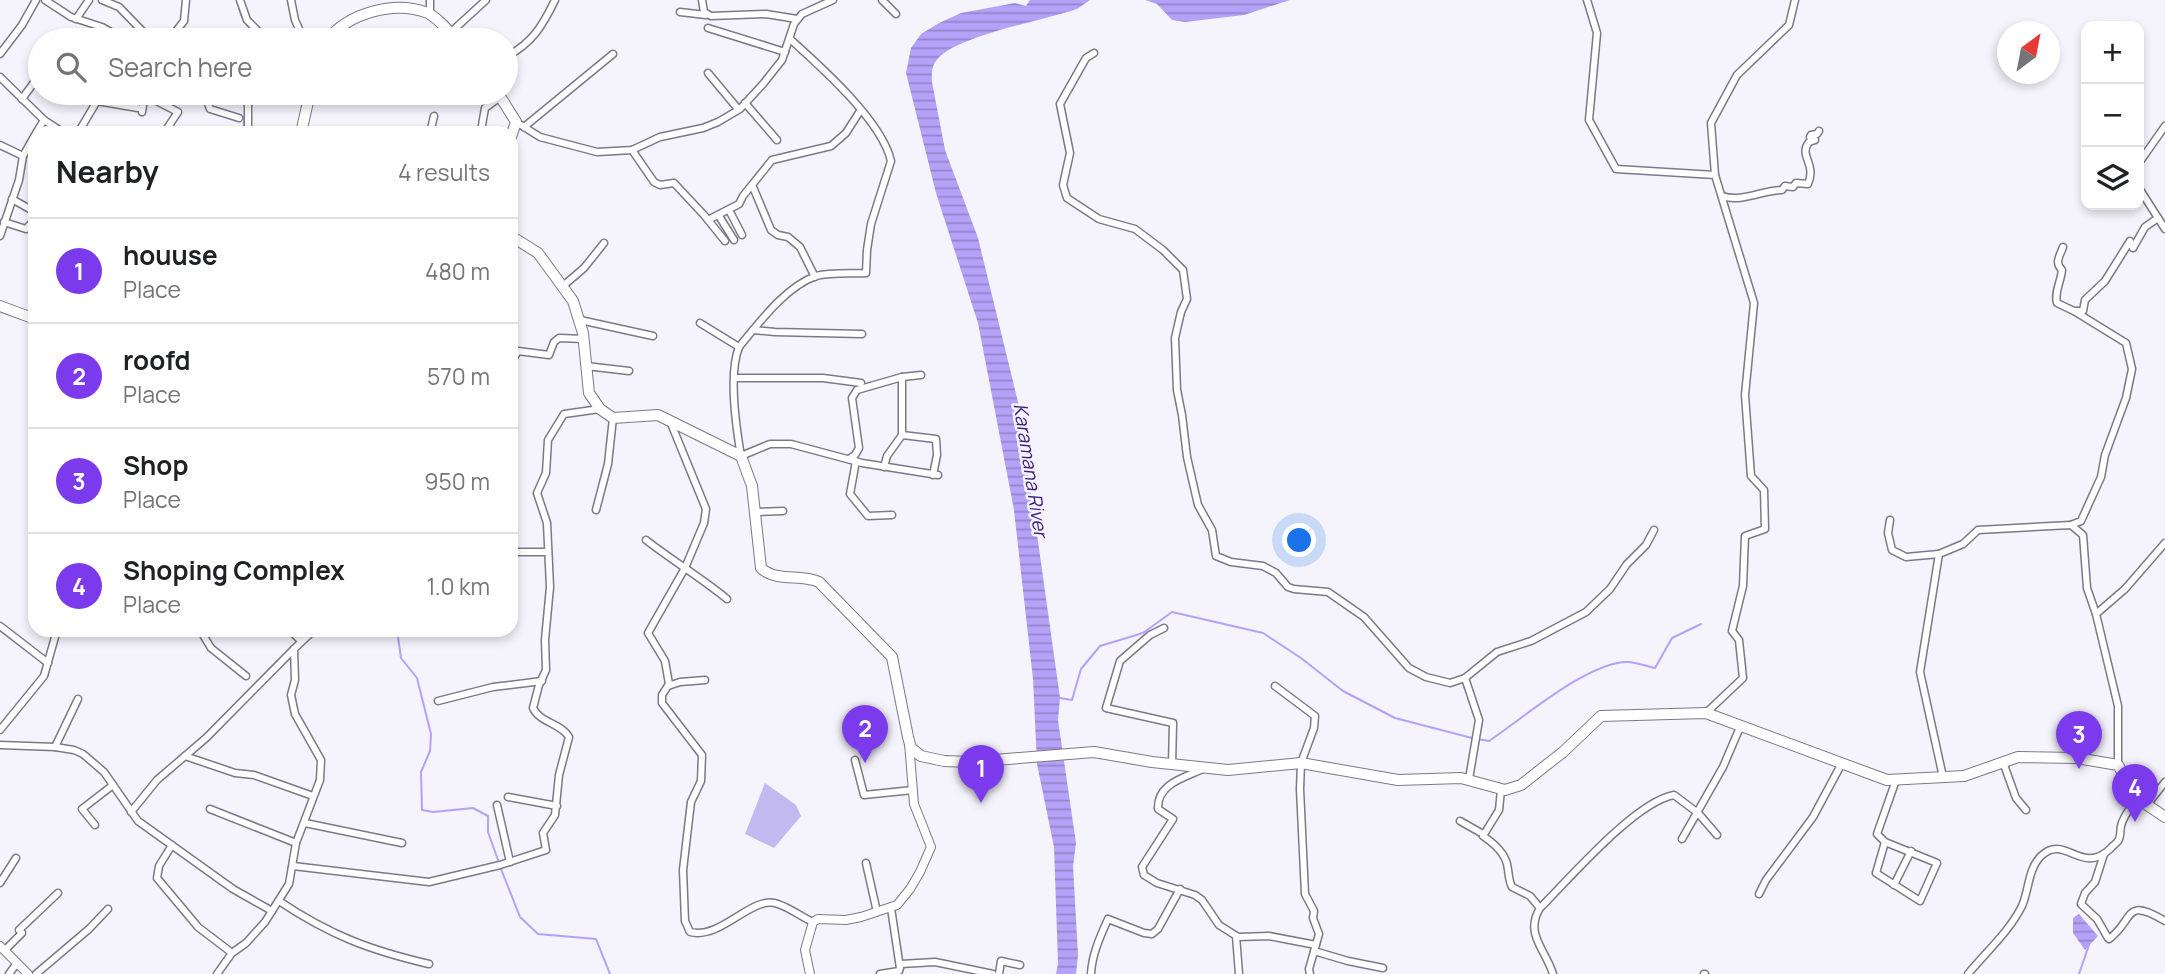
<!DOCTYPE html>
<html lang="en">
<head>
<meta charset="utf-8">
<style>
  body { margin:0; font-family:Manrope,sans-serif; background:#f2f2f2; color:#202124 }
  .controls { position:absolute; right:21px; top:21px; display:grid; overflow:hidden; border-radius:14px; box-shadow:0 4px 10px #0003 }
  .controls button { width:63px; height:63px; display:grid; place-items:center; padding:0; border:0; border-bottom:2px solid #e0e0e0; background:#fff; color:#202124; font:35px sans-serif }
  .compass { position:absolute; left:1997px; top:21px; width:63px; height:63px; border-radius:50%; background:#fff; box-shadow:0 4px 10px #0003; rotate:32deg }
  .you { position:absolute; left:1300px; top:541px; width:24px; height:24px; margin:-18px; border:5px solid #fff; border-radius:50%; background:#1a73e8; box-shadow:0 0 0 10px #1a73e833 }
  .badge { display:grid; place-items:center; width:46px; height:46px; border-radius:50%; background:#7c3aed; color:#fff; font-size:23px; font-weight:700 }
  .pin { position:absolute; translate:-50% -58px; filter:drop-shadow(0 2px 4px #0008) }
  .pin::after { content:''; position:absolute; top:37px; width:24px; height:21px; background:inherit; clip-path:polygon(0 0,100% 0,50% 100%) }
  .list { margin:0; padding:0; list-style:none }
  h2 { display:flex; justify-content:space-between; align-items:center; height:91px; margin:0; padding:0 28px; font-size:30px }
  h2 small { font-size:23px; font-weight:400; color:#757577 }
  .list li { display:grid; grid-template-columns:46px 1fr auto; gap:21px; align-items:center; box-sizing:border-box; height:105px; padding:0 28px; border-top:2px solid #e0e0e0 }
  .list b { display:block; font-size:26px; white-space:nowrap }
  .list p { margin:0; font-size:23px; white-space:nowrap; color:#757577 }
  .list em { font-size:23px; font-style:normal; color:#757577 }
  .icon { flex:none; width:38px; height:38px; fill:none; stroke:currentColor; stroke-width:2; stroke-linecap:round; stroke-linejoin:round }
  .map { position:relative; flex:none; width:2165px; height:974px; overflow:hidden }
  .search { position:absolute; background:#fff; box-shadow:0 4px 10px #0003; left:28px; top:28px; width:490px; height:77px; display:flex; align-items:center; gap:18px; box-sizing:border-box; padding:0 24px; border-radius:38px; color:#757577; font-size:26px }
  .panel { position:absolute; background:#fff; box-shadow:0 4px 10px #0003; left:28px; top:126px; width:490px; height:511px; border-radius:21px }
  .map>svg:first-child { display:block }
  .grass { fill:#c2b9f1 }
  .water { fill:url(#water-rules) }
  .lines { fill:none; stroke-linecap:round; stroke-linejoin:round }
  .stream { stroke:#b3a2f8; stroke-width:2 }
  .minor-casing { stroke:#7b7987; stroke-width:9 }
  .tertiary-casing { stroke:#7b7987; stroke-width:10 }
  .secondary-casing { stroke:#7b7987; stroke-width:12 }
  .minor { stroke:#fff; stroke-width:6 }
  .tertiary { stroke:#fff; stroke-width:8 }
  .secondary { stroke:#fff; stroke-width:10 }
  .labels { text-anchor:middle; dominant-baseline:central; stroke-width:5; stroke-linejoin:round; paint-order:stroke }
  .water-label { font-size:19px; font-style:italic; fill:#3d1b7d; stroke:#f5f4fd }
</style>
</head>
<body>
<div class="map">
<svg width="2165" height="974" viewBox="0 0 2165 974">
  <defs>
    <pattern id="water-rules" width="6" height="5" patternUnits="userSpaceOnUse" patternTransform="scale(1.75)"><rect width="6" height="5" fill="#b3a2f8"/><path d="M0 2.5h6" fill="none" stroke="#9284c9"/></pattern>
  </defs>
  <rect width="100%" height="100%" fill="#f5f4fd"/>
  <polygon class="grass" points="765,783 796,805 801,816 774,848 745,834"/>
  <g class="water">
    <path d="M1030 0H1090L1077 9C1046 20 953 36 936 61 931 67 932 75 932 82L945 150 978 238 1019 406 1060 698 1058 720 1076 843 1073 866 1078 955 1076 974H1056L1058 963 1054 847 1037 764 1033 679 1014 510 978 323 936 193 906 73 911 48 921 34 939 23 961 13 1015 3 1026 6Z"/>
    <polygon points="1145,0 1290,0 1244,15 1185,22 1172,20 1157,4"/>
    <polygon points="2079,914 2098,936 2085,950 2073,933 2073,918"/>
  </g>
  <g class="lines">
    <g class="stream">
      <path d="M238 4C241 18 245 25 256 33V40"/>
      <polyline points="243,133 245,111"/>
      <polyline points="397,630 401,658 417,678 431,734 430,751 421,772 422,810 433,812 473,808 488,816 488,832 498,860"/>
      <polyline points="1060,698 1072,700 1081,669 1100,646 1143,633 1172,612 1263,633 1301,658 1343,691 1395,718 1472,738"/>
      <path d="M1477 739 1489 741C1522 719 1590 660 1629 662 1637 663 1647 666 1655 668L1672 638 1701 624"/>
      <polyline points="501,869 520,917 538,934 596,939 610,974"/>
      <polyline points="2079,974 2089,945"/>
    </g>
    <g class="minor-casing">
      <g id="minor">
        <polyline points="45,0 71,17 102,27 125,40"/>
        <polyline points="102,0 119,7 151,40"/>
        <polyline points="240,0 247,20 260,33 260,40"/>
        <polyline points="291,0 295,20 304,40"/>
        <polyline points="702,0 704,12 711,16 766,14 797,19"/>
        <polyline points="882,0 896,14"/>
        <polyline points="1587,0 1597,33 1589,120 1616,169 1715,175 1754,303 1745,395 1751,476 1764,490 1765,529 1745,536 1743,586 1732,631 1739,640 1743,678 1706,713"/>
        <polyline points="680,12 706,15"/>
        <polyline points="430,14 430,0"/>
        <polyline points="76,19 89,0"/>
        <polyline points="708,28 785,52"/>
        <polyline points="450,33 486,0"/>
        <path d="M790 39C821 67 882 121 891 161L871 224 867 250 866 273C851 274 831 272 816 276 785 287 759 323 739 347 728 375 736 427 741 456L770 444H791L862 463 938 475"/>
        <polyline points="169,40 184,21 186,0"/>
        <polyline points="1094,53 1086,58 1060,104 1070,153 1063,185 1067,198 1099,219 1135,229 1163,250 1183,270 1187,299 1181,312 1175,338 1177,390 1182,415 1187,457 1198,505 1212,530 1216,556 1231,562 1263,566 1276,573 1288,587 1294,589 1328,592 1364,617 1409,668 1426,677 1450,683 1465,678 1497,652 1531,641 1586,612 1610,589 1627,564 1646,545 1654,530"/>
        <polyline points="0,54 22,25 36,0"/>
        <path d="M506 57C532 43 542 27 555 0"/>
        <polyline points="708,73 738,109"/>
        <polyline points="0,77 44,120 36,133"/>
        <polyline points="204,93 210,109 239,118"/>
        <polyline points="145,95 178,112 164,133"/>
        <polyline points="22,99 40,74"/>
        <polyline points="745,103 777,140"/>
        <polyline points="142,112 145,93"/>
        <polyline points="44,120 64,133"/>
        <polyline points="516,122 540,137 597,152 632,150 660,137 703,128 718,122 740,109 763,84 782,60 794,24 802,14 833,0"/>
        <polyline points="524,127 613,54"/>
        <polyline points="481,131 485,108 500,97"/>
        <polyline points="78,133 97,101 138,108"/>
        <polyline points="248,133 248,93"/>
        <polyline points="430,133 434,116"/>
        <polyline points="0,145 23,156"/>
        <polyline points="632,150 654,182 660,185 674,183 704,215 725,241"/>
        <polyline points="2139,163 2165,126"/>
        <polyline points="1715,175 1711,123 1737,75 1789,25 1795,0"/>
        <polyline points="753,187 771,230 778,235 788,237 800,247 815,277"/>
        <polyline points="2139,188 2165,229"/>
        <path d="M1722 196C1741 203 1763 190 1782 190L1785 186 1793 187 1796 183 1808 184C1817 163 1798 156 1809 142L1815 140 1813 137H1810L1811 135 1817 134 1819 131"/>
        <polyline points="12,199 35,212"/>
        <polyline points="729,210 742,235"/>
        <polyline points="719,216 734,240"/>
        <polyline points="708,220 739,204 743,196 772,160 831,146 846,133 860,111"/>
        <polyline points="4,222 26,229 35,219"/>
        <polyline points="0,236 19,180 23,156 35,135"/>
        <path d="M2063 247C2060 256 2054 262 2062 270 2061 281 2054 293 2057 303L2074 311H2083L2085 300 2105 281 2130 241 2133 248 2145 227 2158 218"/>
        <polyline points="563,286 584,268 604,243"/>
        <polyline points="580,320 653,336"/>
        <polyline points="700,323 739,347"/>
        <polyline points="753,330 775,332 862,334"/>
        <polyline points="511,363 518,351 549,355 554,342 559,338 584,339"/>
        <polyline points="586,366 629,371"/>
        <polyline points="735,378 823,378 861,383"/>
        <path d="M670 421 706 509 704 523 685 568 648 633 665 661 669 684 662 695V703L702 755 701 781 691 802 683 870 685 921 690 932C722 940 752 894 778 904 790 908 802 917 813 922"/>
        <polyline points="902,435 936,439 937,455 933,475"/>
        <polyline points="849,459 855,455 859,448 852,398 857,390 902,377 921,375"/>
        <polyline points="856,461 850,494 868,516 892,515"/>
        <polyline points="884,467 887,456 902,435 902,377"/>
        <polyline points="596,510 608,464 613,418"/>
        <polyline points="755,512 783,511"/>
        <polyline points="1890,520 1888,533 1892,550 1906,557 1939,554"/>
        <polyline points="2071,525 2081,521 2101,477 2105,455 2126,398 2132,369 2126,343 2074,311"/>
        <path d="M646 540C673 561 700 577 727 599"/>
        <polyline points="511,552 548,552"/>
        <polyline points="0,626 48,663"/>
        <polyline points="1164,628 1150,635 1120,661 1106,708 1173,723 1172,765"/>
        <polyline points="200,630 211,648 246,676"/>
        <polyline points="272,630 279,632 291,631 301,641"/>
        <polyline points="1465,678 1479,720 1469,779"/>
        <polyline points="668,686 680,682 705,680"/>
        <polyline points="1275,686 1315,716 1314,728 1301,763 1300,789 1305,894 1314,911 1313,918 1319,934 1309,969 1310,974"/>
        <polyline points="438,701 493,687 542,681"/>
        <polyline points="0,730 44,676 57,630"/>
        <polyline points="0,745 55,747 74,750 83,754 104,772 138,821 233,889 272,911"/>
        <polyline points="55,747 78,699"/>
        <polyline points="185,756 235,773 254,775 313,796"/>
        <polyline points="855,760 864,795 913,790"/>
        <polyline points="2003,762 2016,798 2026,810"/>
        <polyline points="2118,765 2118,706 2096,614 2125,589 2165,543"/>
        <path d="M1203 769C1183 778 1157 784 1158 809L1173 819 1142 867 1144 875 1157 883 1195 895 1202 900 1219 925 1238 937 1269 936 1316 945"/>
        <polyline points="1943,777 1920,672 1939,554 1963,544 1978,530 2071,525 2083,535 2087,588 2096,614"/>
        <path d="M1501 790 1499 810 1483 836C1492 842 1504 852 1507 864 1509 872 1508 879 1512 887L1530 896 1540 908C1524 934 1546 950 1553 974"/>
        <polyline points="508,797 557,806"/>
        <polyline points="497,805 510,862"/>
        <polyline points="2147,805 2165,782"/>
        <polyline points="210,809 296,843"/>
        <polyline points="131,812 157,780 206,738 294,649"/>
        <polyline points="1460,821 1483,834"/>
        <polyline points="305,823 402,843"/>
        <polyline points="95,825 82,809 113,785"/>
        <polyline points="1682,839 1723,767 1741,725"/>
        <polyline points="1885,842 1876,873 1920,901 1937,863 1885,842 1877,834 1896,780"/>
        <polyline points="172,845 159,866 157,878 198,927 232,953"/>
        <path d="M2104 854 2095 882 2085 893 2081 904 2097 919 2108 938 2109 939C2135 920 2123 896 2165 921"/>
        <polyline points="866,863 877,912"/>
        <path d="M293 866 429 882 500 865 546 850 543 833 555 815 559 775 569 737C561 723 540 723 533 708L539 685 546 670 545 640 550 587 547 523 537 493 546 473 548 440 564 414 600 409"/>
        <polyline points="0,883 16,858"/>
        <polyline points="1894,885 1911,851"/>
        <polyline points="1759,894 1766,880 1813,817 1842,763"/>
        <path d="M279 901C330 935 369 950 429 964"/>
        <path d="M1540 908C1570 878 1635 802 1674 795L1698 813 1717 835"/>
        <polyline points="1236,936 1239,974"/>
        <polyline points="5,950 22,933 19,930 58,893"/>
        <polyline points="1314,951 1348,961 1383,968"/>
        <polyline points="901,964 935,962 993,974"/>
        <polyline points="9,974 17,963"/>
        <polyline points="36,974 89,929 108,909"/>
        <polyline points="217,974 232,953 246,943 265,922 289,884 296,843 320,780 321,760 295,714 291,695 295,680 294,649 314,630"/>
        <polyline points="880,974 899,971 900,968 891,908"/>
        <polyline points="999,974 1001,961 1020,965"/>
        <path d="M1091 974C1092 954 1100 937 1108 919L1144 933 1152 934 1158 929 1180 889"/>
        <polyline points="1704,974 1705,974"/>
        <path d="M1968 974C1986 952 2009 932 2022 906 2029 890 2028 869 2041 856 2065 833 2081 876 2110 849 2112 846 2116 844 2118 841 2121 837 2120 831 2121 826 2123 816 2132 806 2137 798"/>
      </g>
    </g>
    <g class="tertiary-casing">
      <g id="tertiary">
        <polyline points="0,946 28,974"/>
        <polyline points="810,974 805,950 813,922 818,919 846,920 861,917 897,905 910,889 920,872 931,847 914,804 909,743"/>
      </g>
    </g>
    <g class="secondary-casing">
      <g id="secondary">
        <path d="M327 40C349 13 394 0 428 13 439 19 448 30 456 40"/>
        <polyline points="498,93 516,122 511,137"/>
        <polyline points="301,133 310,93"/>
        <path d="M511 236 538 253 573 301 583 333 589 393 600 409 613 418 658 415 741 456 752 486 761 568C775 582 802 574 819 582L892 657 908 737 911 748 921 756 944 761 970 762 1094 752 1152 762 1228 770 1301 763 1398 780 1461 778 1505 790 1521 785 1563 752 1601 716 1706 713 1887 780 1964 776 2018 757 2077 758 2118 765 2137 798 2165 817"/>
        <polyline points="0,306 35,319"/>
      </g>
    </g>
    <use href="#minor" class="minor"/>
    <use href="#tertiary" class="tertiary"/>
    <use href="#secondary" class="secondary"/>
  </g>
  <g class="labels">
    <g class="water-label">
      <text transform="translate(1031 470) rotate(81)">Karamana River</text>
    </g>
  </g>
</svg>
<div class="controls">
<button>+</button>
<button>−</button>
<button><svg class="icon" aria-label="layers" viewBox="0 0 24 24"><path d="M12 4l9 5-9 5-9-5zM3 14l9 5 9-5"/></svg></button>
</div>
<svg class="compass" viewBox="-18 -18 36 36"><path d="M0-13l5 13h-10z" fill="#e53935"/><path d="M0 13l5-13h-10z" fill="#757577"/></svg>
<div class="you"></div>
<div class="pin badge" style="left:981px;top:803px">1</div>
<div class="pin badge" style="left:865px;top:763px">2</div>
<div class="pin badge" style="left:2079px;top:769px">3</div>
<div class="pin badge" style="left:2135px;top:822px">4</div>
<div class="search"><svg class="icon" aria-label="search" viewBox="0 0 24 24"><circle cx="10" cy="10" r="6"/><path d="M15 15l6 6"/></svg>Search here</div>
<section class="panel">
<h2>Nearby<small>4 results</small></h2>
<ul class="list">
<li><span class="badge">1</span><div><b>houuse</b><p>Place</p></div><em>480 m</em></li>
<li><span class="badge">2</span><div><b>roofd</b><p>Place</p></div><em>570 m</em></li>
<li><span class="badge">3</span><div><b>Shop</b><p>Place</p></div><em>950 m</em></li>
<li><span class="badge">4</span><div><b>Shoping Complex</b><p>Place</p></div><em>1.0 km</em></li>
</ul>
</section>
</div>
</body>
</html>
